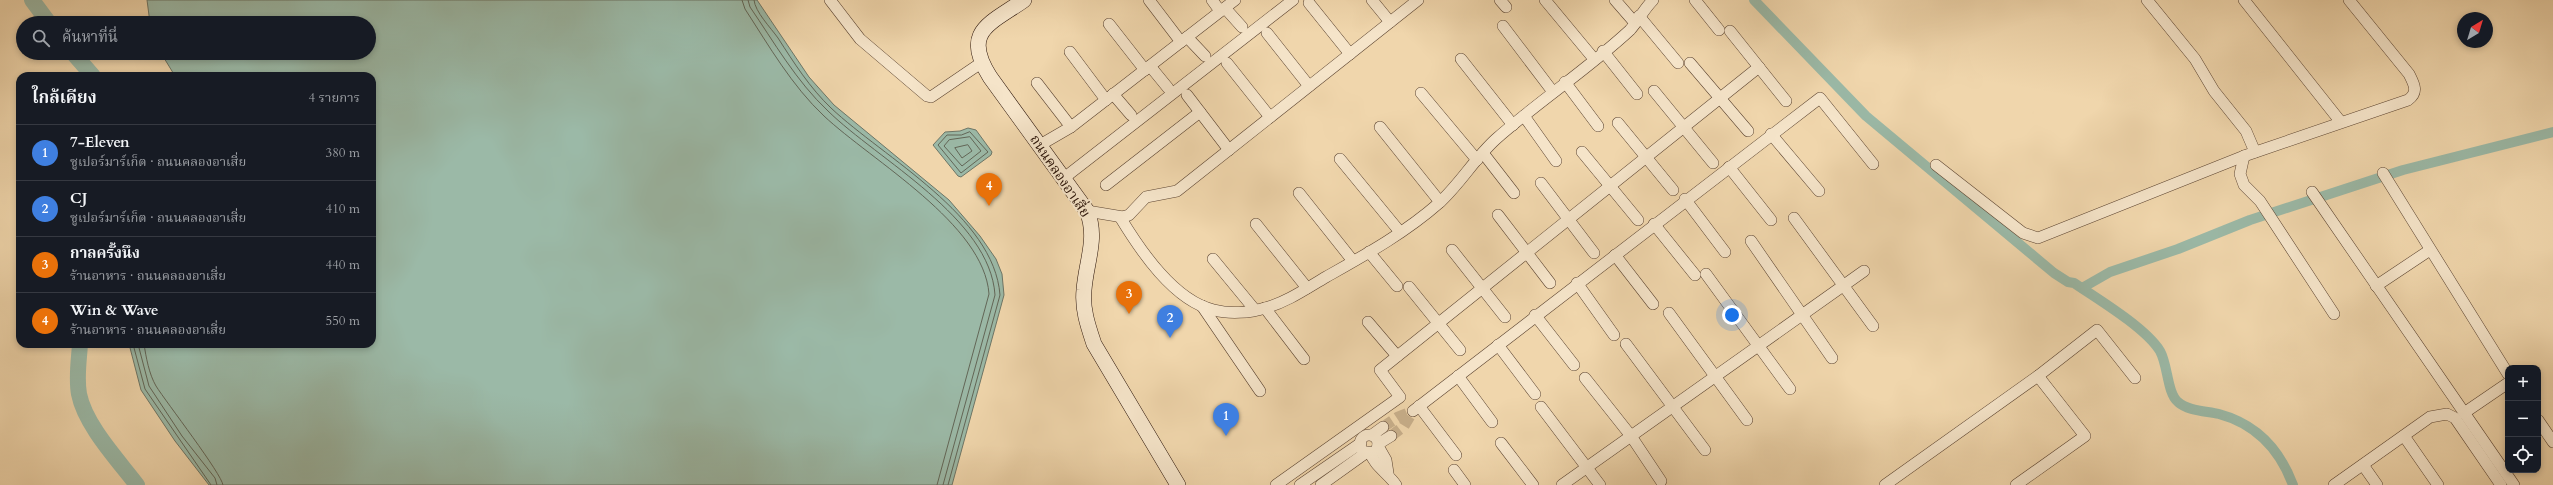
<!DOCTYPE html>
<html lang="th">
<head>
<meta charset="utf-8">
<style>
  body { margin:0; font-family:Cardo,"Noto Serif Thai",serif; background:#20242c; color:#f1f3f6 }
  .controls { position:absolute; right:12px; bottom:12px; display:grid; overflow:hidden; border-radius:8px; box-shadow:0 2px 6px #0003 }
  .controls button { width:36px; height:36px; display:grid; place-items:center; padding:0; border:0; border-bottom:1px solid #363941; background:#171b24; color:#f1f3f6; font:20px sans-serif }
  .compass { position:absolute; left:2457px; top:12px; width:36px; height:36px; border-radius:50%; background:#171b24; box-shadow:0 2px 6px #0003; rotate:38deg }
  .you { position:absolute; left:1732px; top:315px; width:14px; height:14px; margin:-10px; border:3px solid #fff; border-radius:50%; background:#1a73e8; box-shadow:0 0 0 6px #1a73e833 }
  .badge { display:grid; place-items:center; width:26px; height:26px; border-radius:50%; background:#b45309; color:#fff; font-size:13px; font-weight:700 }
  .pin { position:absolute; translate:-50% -33px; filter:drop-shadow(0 1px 2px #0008) }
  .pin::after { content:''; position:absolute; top:21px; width:14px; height:12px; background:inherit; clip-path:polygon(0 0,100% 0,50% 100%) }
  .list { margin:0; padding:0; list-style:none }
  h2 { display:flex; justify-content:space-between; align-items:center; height:52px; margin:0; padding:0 16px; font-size:17px }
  h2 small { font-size:13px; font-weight:400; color:#9ea1a6 }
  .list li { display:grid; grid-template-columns:26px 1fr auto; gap:12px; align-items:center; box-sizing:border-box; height:56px; padding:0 16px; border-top:1px solid #363941 }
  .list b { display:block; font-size:15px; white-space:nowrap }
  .list p { margin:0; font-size:13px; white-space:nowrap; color:#9ea1a6 }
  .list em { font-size:13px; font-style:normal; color:#9ea1a6 }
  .icon { flex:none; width:22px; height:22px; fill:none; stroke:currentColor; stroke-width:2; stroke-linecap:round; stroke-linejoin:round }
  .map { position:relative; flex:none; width:2553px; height:485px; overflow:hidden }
  .search { position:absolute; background:#171b24; box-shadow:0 2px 6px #0003; left:16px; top:16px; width:360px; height:44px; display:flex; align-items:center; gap:10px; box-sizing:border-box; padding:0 14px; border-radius:22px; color:#9ea1a6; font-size:15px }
  .panel { position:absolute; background:#171b24; box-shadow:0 2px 6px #0003; left:16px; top:72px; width:360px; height:276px; border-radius:12px }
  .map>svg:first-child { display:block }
  .water { fill:#9bb9a7; stroke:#6d7667 }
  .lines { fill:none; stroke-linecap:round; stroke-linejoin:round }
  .shore { stroke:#626657; stroke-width:1 }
  .canal { stroke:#9bb9a7; stroke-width:10 }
  .river { stroke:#9bb9a7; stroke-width:16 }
  .street-tunnel { stroke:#c8af8b; stroke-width:11; stroke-dasharray:11 5.5; stroke-linecap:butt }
  .street-casing { stroke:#5b4330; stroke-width:12 }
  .secondary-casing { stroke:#291207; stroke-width:16 }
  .street { stroke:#f5e4c9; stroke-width:11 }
  .secondary { stroke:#f5e4c9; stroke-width:15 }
  .labels { text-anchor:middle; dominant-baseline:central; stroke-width:4; stroke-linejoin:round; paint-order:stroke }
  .street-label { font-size:14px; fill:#291207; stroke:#f5e4c9 }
</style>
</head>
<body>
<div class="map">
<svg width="2553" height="485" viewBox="0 0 2553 485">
  <rect width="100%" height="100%" fill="#f0d6ac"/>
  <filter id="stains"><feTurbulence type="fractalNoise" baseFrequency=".005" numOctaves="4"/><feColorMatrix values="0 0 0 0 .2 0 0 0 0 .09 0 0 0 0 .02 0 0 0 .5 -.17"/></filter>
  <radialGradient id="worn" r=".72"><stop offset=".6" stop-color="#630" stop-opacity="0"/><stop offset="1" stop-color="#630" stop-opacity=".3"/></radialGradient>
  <g class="water">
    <polygon points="147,0 757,0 809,77 834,105 949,200 980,236 996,259 1002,274 1004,295 952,485 209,485 175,441 141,390 129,344 372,344 372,76 175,76 161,53 369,53 369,23 150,23"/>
    <polygon points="968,128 976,130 992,152 991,155 961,177 958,176 933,145 945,132 960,131"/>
  </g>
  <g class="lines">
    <g class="shore">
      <path d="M742 0 745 9C769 46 792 86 824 116 872 161 984 224 989 294L937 485"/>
      <path d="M748 0 750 7C774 42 796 81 828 111 878 160 990 218 995 295L943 485"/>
      <path d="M754 0C755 12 771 28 778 38 794 63 810 88 831 108 884 158 994 216 1000 295L948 485"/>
      <polygon points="970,132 988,152 961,173 938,145 947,135 961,135"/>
      <polygon points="970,137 981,151 962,166 944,146 949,140"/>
      <polygon points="968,145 972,151 962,158 955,148"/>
      <polyline points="133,344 145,389 211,485"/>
      <polyline points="138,344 149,386 182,436 215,478 217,485"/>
      <path d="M144 344C146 357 149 374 156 386 166 402 222 474 223 485"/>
    </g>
    <g class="canal">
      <path d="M1754 0 1866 116 2054 273 2068 282 2074 283C2098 299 2146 328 2160 351 2168 365 2167 393 2178 402 2188 411 2206 411 2219 414 2256 424 2280 450 2293 485"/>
      <polyline points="2082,288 2110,272 2178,249 2250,220 2403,170 2553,132"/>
    </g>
    <g class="river">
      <polyline points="32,0 49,23"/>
      <polyline points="73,53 93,76"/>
      <path d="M80 344C79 360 76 378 79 394 85 425 118 460 137 485"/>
    </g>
    <g class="street-tunnel">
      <polyline points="1383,427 1398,417 1413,411"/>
      <polyline points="1391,436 1404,426 1413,411"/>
    </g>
    <g class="street-casing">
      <g id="street">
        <polyline points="830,0 860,39 927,96 931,97 981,63"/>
        <polyline points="1149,0 1181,42"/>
        <polyline points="1212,0 1220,11"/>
        <polyline points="1372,0 1390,22"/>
        <polyline points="1500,0 1506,7"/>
        <polyline points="1545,0 1594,59"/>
        <polyline points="1615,0 1635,23"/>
        <polyline points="1695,0 1719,30"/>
        <polyline points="2147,0 2195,59 2214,91 2246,131 2255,152"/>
        <polyline points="2244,0 2340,121"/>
        <polyline points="1309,3 1350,54"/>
        <polyline points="1225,8 1242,27"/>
        <polyline points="1639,16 1678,63"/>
        <polyline points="1109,24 1145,70"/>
        <polyline points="1503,26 1553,92"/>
        <polyline points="1730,31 1786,101"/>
        <polyline points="1267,33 1309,86"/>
        <polyline points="1187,37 1205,56"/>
        <polyline points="1603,51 1637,94"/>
        <polyline points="1070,52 1106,100"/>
        <polyline points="1461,59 1513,125"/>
        <polyline points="1227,63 1270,117"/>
        <polyline points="1690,63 1748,131"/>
        <polyline points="1150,66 1168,88"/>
        <polyline points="1565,82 1598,126"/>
        <polyline points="1037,83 1071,127"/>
        <polyline points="1654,91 1713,163"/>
        <polyline points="1421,93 1477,160"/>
        <polyline points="1113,94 1131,115"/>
        <polyline points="1187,95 1229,150"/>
        <polyline points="1524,116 1556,161"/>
        <polyline points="1618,123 1673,190"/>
        <polyline points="1380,127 1440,202"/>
        <polyline points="1771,134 1819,191"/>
        <polyline points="1040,145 1071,127 1235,0"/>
        <polyline points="1582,152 1638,220"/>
        <polyline points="1483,153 1514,193"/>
        <polyline points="2244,156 2240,174 2244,185 2260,201 2334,314"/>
        <polyline points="1340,159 1400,232"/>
        <path d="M1936 165 2023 233 2038 238 2244 156 2408 100C2419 92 2414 84 2409 74L2349 0"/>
        <polyline points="1729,167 1771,220"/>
        <polyline points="2383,173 2508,374"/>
        <polyline points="1064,178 1293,0"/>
        <polyline points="1541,183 1594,253"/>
        <polyline points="1106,185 1200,112"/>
        <polyline points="2312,192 2514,485"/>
        <polyline points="1299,193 1353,261"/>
        <polyline points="1685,199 1725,252"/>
        <polyline points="1087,211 1123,217 1129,215 1146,197 1177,191 1418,0"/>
        <polyline points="1498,215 1550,283"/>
        <path d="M1120 217C1140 250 1174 301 1214 310 1229 314 1250 313 1265 308 1287 302 1307 288 1326 277 1365 255 1405 233 1439 203 1460 184 1475 158 1496 139 1539 101 1588 69 1630 30 1638 21 1644 9 1653 0"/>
        <polyline points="1794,218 1873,326"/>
        <polyline points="1256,224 1307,288"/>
        <polyline points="1654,224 1695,275"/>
        <polyline points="1751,241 1832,358"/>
        <polyline points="1452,250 1505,317"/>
        <polyline points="1369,252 1397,286"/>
        <polyline points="1615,255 1653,304"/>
        <polyline points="1213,259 1255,310"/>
        <polyline points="1706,274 1790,389"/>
        <polyline points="1577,283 1614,335"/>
        <polyline points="2376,286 2430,250"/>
        <polyline points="1409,287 1460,350"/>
        <polyline points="1202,306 1260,391"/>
        <polyline points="1265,308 1304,359"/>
        <polyline points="1669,313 1747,420"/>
        <polyline points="1535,315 1574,365"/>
        <polyline points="1368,322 1397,356"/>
        <polyline points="1626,344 1705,450"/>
        <polyline points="1498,345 1535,394"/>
        <polyline points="1458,376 1492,422"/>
        <polyline points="1585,378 1631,436 1661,481"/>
        <polyline points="1419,406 1456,455"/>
        <polyline points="1541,407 1600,485"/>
        <polyline points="1413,411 1820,98 1873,164"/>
        <polyline points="2464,413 2508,383"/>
        <polyline points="2538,420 2553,442"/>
        <polyline points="1372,435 1383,427"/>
        <circle cx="1369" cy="444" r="9"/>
        <polyline points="2404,436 2438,485"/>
        <polyline points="1501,443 1533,485"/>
        <polyline points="1378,444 1391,436"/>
        <polyline points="1378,446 1386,460 1388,473"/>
        <path d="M1370 452C1374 466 1388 473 1396 485"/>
        <polyline points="2363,465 2377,485"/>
        <polyline points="1454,470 1465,485"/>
        <polyline points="1276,485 1400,397 1380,370 1759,67"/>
        <polyline points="1300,485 1361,443"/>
        <polyline points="1321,485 1367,452"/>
        <polyline points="1562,485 1864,271"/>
        <polyline points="1885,485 2038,376 2097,330 2135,378"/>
        <polyline points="2016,485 2085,436 2038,376"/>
        <polyline points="2334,485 2430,417 2447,414 2455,418 2501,485"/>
      </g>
    </g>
    <g class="secondary-casing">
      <path id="secondary" d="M1024 0C990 24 961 31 990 77L1087 211C1098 238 1086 262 1084 290 1082 309 1088 326 1094 344L1178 485"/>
    </g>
    <use href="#street" class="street"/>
    <use href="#secondary" class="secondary"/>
  </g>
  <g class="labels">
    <g class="street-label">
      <text transform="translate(1060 176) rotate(56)">ถนนคลองอาเสี่ย</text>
    </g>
  </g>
  <rect width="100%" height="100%" filter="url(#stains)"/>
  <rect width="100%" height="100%" fill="url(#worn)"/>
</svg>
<div class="controls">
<button>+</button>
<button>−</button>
<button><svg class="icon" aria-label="locate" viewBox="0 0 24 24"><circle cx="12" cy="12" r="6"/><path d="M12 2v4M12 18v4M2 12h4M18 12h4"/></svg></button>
</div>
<svg class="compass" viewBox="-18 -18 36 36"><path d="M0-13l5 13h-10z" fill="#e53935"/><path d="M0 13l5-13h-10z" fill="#9ea1a6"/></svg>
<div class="you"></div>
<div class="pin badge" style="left:1226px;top:436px;background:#3f7fe0">1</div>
<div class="pin badge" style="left:1170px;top:338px;background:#3f7fe0">2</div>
<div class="pin badge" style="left:1129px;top:314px;background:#e8710a">3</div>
<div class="pin badge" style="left:989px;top:206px;background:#e8710a">4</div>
<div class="search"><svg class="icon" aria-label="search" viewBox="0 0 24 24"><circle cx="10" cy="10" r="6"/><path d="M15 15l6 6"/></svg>ค้นหาที่นี่</div>
<section class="panel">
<h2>ใกล้เคียง<small>4 รายการ</small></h2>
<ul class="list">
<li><span class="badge" style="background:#3f7fe0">1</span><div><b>7-Eleven</b><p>ซูเปอร์มาร์เก็ต · ถนนคลองอาเสี่ย</p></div><em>380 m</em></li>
<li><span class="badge" style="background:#3f7fe0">2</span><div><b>CJ</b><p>ซูเปอร์มาร์เก็ต · ถนนคลองอาเสี่ย</p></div><em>410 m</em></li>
<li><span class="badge" style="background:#e8710a">3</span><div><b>กาลครั้งนึง</b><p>ร้านอาหาร · ถนนคลองอาเสี่ย</p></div><em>440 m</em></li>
<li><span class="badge" style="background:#e8710a">4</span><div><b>Win &amp; Wave</b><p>ร้านอาหาร · ถนนคลองอาเสี่ย</p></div><em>550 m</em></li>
</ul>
</section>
</div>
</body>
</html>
